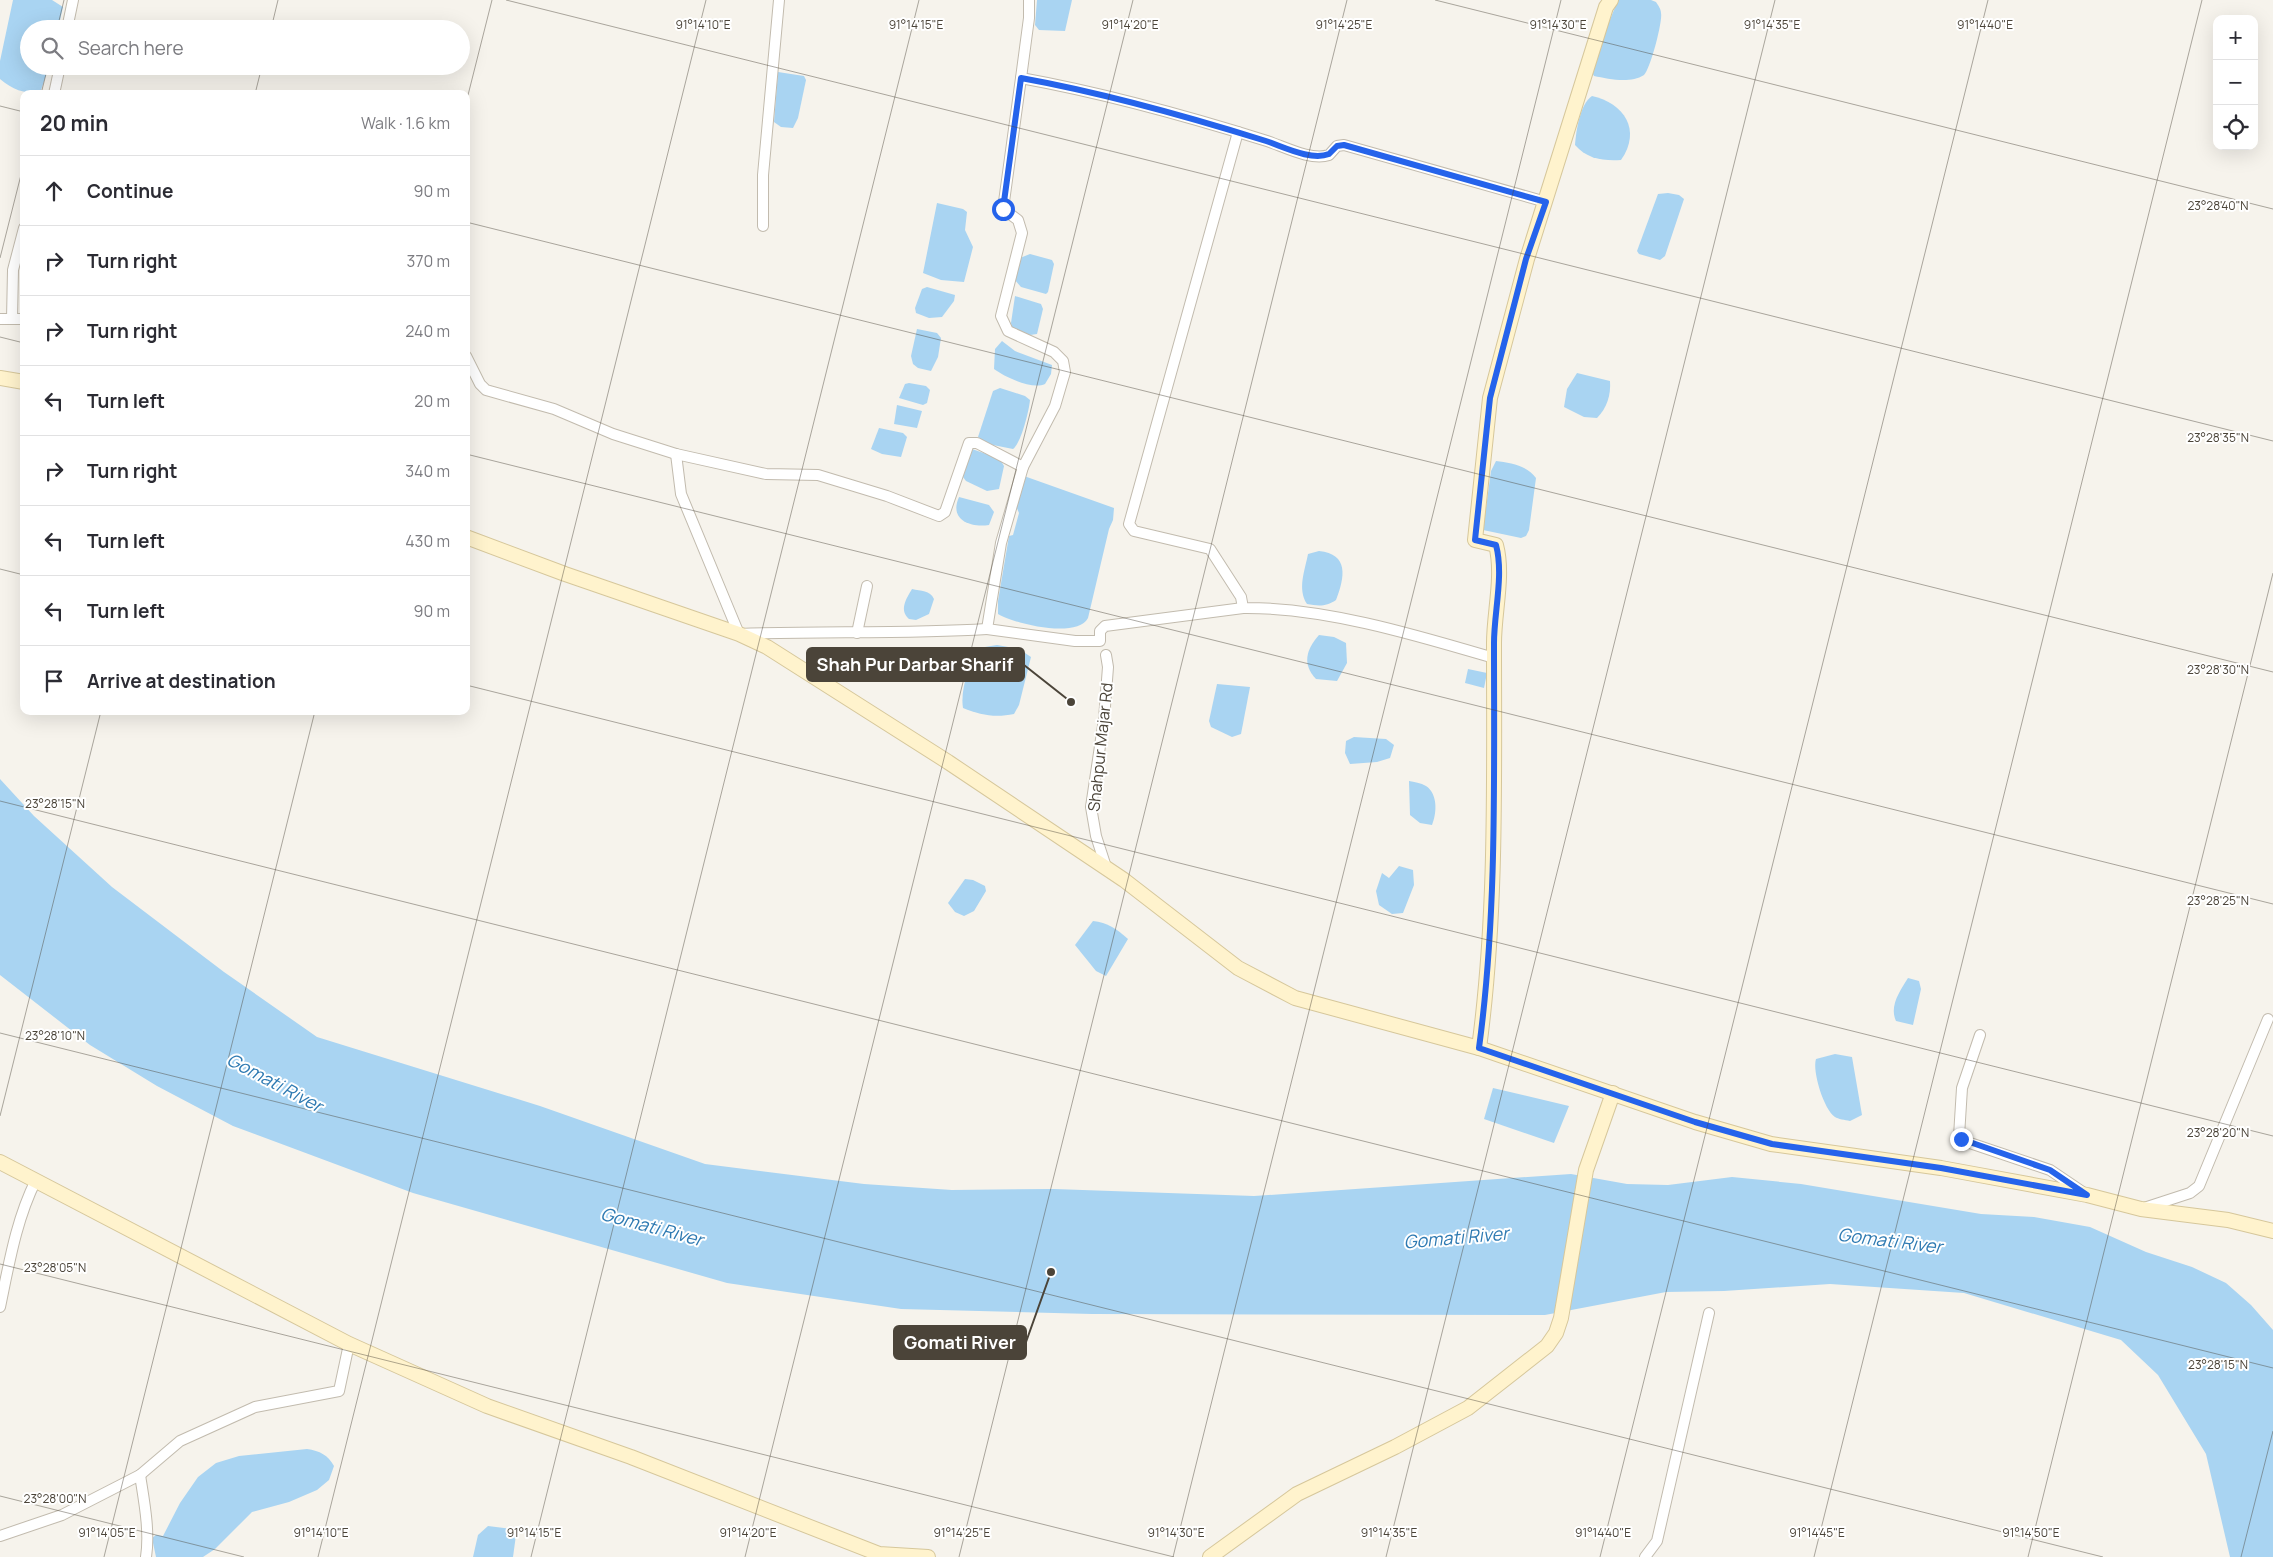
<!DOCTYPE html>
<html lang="en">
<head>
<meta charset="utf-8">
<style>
  body { margin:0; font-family:Manrope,sans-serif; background:#f2f2f3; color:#2b2b33 }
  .controls { position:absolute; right:15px; top:15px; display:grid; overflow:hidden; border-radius:10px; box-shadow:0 5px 20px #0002 }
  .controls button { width:45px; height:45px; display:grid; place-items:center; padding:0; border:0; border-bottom:1px solid #e1e1e2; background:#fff; color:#2b2b33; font:25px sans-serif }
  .stop { position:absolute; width:15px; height:15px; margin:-11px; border:4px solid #2563eb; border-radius:50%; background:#fff }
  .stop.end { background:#2563eb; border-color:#fff; box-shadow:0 1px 5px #0008 }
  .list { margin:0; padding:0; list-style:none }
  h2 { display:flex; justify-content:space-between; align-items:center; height:65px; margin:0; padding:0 20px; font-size:21px }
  h2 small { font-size:16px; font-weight:400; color:#7c7c81 }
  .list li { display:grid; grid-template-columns:32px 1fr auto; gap:15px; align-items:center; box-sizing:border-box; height:70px; padding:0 20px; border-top:1px solid #e1e1e2 }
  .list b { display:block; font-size:19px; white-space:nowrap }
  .list em { font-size:16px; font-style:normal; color:#7c7c81 }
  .icon { flex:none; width:28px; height:28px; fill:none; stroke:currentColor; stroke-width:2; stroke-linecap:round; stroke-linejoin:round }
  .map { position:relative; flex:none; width:2273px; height:1557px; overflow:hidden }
  .search { position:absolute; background:#fff; box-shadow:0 5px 20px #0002; left:20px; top:20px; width:450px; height:55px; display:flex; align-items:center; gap:12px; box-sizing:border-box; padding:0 18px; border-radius:28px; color:#7c7c81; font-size:19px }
  .panel { position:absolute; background:#fff; box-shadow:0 5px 20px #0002; left:20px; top:90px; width:450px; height:625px; border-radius:10px }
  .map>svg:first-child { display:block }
  .water { fill:#a9d4f2 }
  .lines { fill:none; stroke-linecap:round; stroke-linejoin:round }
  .street-casing { stroke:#c2bbae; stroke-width:12 }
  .secondary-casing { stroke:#d6c79b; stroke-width:16 }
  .street { stroke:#fff; stroke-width:10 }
  .secondary { stroke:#fff3cd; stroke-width:14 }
  .route { stroke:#2563eb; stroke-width:6 }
  .ticks { fill:none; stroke:#4b4439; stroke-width:1; stroke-opacity:0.45 }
  .labels { text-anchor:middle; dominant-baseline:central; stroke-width:4; stroke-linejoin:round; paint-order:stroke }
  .street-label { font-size:16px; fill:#4b4439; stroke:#fff }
  .water-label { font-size:18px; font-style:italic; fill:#2e7ab2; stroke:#fff }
  .ticks-label { font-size:12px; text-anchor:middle; fill:#4b4439; stroke:#fff; stroke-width:4; stroke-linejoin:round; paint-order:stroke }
  .leader { fill:none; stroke:#4b4439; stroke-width:2 }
  .callout-dot { fill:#4b4439; stroke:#fff; stroke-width:2 }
  .callout { fill:#4b4439; stroke:#4b4439; stroke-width:2 }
  .callout-label { font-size:18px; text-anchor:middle; font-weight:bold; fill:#fff }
</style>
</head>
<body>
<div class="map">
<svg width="2273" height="1557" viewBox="0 0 2273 1557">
  <rect width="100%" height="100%" fill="#f6f3ec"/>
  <g class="water">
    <path d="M13 0H52L63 7 58 29H29V66H49L40 93C23 93 13 90 0 79V61Z"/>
    <polygon points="1037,0 1072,0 1065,31 1039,30 1035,25"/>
    <path d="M1618 0H1651L1656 2C1658 5 1661 9 1661 13 1663 21 1650 70 1644 75 1630 84 1609 79 1594 76L1590 69Z"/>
    <polygon points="778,72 804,76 806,80 798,118 793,128 781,127 774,122"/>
    <path d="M1592 96C1624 103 1642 130 1621 160 1603 161 1587 159 1575 145 1576 131 1580 104 1592 96Z"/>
    <polygon points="1668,193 1679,195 1684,199 1665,256 1660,260 1639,254 1637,251 1658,194"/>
    <polygon points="937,203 963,209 967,212 965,230 973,247 964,282 941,280 923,273"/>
    <polygon points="1030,254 1052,260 1054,264 1048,292 1046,294 1021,287 1015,280 1020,258"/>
    <polygon points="927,287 955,295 954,301 942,317 929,318 916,313 915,308 922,289"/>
    <polygon points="1015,296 1041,304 1043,309 1037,334 1030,335 1012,328 1011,323"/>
    <polygon points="917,329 937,333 941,338 938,357 931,371 918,368 913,364 911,356"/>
    <path d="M1002 341 1015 351 1052 365 1051 374 1045 384C1032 390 1005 377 994 369L995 349Z"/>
    <path d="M1577 373 1610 381C1611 395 1607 408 1597 418L1584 417 1564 407 1567 389Z"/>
    <polygon points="909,383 926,386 930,390 927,403 923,405 899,398 905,384"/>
    <path d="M1000 388 1025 396 1030 400C1029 411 1021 443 1013 449L988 444 978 437 993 391Z"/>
    <polygon points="897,405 922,411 917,428 894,424"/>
    <polygon points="879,428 903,433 907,437 901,457 882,454 871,449"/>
    <polygon points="972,449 992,456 1001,461 1004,466 999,489 987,491 966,481 963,477"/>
    <path d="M1496 461C1510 463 1527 465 1536 478L1529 530 1526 536 1521 538 1483 530 1491 471Z"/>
    <path d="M1024 476 1114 508 1113 520 1109 529 1088 618C1077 639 1015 624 998 614V601L1009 536 1013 535 1019 513 1016 506Z"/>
    <path d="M959 497 989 505 994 512 989 525C969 528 949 519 959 497Z"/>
    <path d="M1319 551C1349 554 1345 577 1336 600 1326 607 1318 606 1307 604 1297 589 1305 570 1308 554Z"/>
    <path d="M912 589C921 591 930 590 934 599L929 614 916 620 909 619C899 610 906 599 912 589Z"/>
    <path d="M1319 635 1334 637 1346 643 1347 663 1337 681 1316 679C1302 664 1306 650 1319 635Z"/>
    <path d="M997 645 1019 649 1031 657 1019 705 1014 714C995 718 980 715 963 708 960 690 969 663 979 648Z"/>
    <polygon points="1468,669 1487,673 1484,688 1465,683"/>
    <polygon points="1217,684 1250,687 1241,734 1232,737 1211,727 1209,721"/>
    <polygon points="1354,737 1386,739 1394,745 1390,758 1377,762 1350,764 1345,753 1346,741"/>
    <polygon points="0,779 34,816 112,887 224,972 317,1037 540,1106 705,1164 864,1184 952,1190 1054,1189 1254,1196 1571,1174 1627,1184 1668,1185 1732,1177 1801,1184 1981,1214 2034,1217 2090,1227 2146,1252 2192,1267 2226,1283 2251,1305 2273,1330 2273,1557 2230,1557 2206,1454 2158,1375 2121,1340 1964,1293 1830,1284 1724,1291 1666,1292 1545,1315 1092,1314 901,1309 727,1283 413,1193 233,1126 157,1086 90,1045 0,975"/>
    <path d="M1409 781C1414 782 1421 783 1426 786 1438 794 1437 813 1432 825L1420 823 1410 815Z"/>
    <polygon points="1399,866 1413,870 1414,885 1403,913 1392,914 1379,905 1376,891 1382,873 1389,878"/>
    <polygon points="965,879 973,880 985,886 986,891 974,911 964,916 955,912 948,903"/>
    <path d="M1093 921C1107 922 1118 930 1128 939L1106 976 1096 971 1075 945Z"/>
    <path d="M1908 978 1919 981 1921 989 1913 1025 1896 1021C1889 1006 1900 991 1908 978Z"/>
    <path d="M1835 1054 1852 1057 1862 1115 1850 1121C1845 1120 1838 1119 1835 1117 1824 1110 1812 1071 1816 1059Z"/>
    <polygon points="1493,1088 1569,1106 1554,1143 1484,1119"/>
    <path d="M307 1449C320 1451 328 1455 334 1466L329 1480 317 1490 289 1502 252 1512 215 1549 203 1557H156L152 1538 156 1535 163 1536 180 1503 198 1477 216 1463 239 1456Z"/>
    <polygon points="488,1526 512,1529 516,1535 513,1557 473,1557 478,1535"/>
  </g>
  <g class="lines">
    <g class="street-casing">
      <g id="street">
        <polyline points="67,29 73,0"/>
        <polyline points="1021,78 1029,18 1029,0"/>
        <polyline points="54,94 60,66"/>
        <path d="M1238 132 1129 524 1134 531 1210 549 1241 597 1243 608C1324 607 1416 635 1494 658"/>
        <polyline points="763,226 763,175 779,0"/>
        <polyline points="0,319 24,319"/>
        <polyline points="12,319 13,270 24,228"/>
        <polyline points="466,356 480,384 486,390 554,409 613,434 676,454 766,474 818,475 887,496 939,516 945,512 969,443 977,443 1023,467"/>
        <path d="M676 454 681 494 739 634C822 631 905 634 987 629"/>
        <path d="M1243 608 1105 626 1100 631V641H1075L987 629 1001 543 1023 467 1055 406 1065 372 1063 361 1054 352 1008 331 1001 316 1022 233 1018 220 1003 209 1021 78C1104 93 1187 116 1267 141 1285 147 1311 161 1329 155L1337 146 1344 145 1546 202"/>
        <polyline points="857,633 867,586"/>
        <polyline points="1106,867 1096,836 1091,807 1104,719 1108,667 1106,655"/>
        <polyline points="1980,1035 1962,1088 1959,1136 1964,1141 2050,1170 2084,1193"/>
        <polyline points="2144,1208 2190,1193 2199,1186 2268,1019"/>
        <path d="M0 1307C9 1264 16 1220 36 1180"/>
        <polyline points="140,1475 180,1441 255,1407 339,1391 349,1344"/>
        <path d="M0 1536 62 1515 140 1475C144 1501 150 1531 146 1557"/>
        <polyline points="1645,1557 1657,1541 1709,1313"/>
      </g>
    </g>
    <g class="secondary-casing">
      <g id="secondary">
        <polyline points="0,378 24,382"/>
        <polyline points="466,537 565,574 739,634 767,647 948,762 1124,880 1238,968 1295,998 1479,1048 1695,1122 1771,1144 1941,1168 2087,1195 2141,1209 2228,1220 2273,1231"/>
        <path d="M1479 1048C1497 915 1494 778 1494 643 1494 612 1504 575 1496 545L1475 540 1490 398 1527 259 1606 7 1611 0"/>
        <polyline points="0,1162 349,1344 487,1406 631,1457 879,1554 928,1557"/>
        <polyline points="1210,1557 1297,1494 1395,1447 1468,1408 1547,1346 1556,1333 1561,1318 1586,1170 1613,1093"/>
      </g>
    </g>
    <use href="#street" class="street"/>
    <use href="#secondary" class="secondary"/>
  </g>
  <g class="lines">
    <path class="route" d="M1003 209 1021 78C1104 93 1186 116 1266 141 1284 147 1311 161 1329 154L1337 146 1344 145 1546 202 1526 259 1490 398 1475 540 1496 545C1504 575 1494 612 1494 643 1494 777 1497 915 1479 1048L1695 1122 1772 1144 1941 1168 2087 1195 2050 1170 1961 1139"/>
  </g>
  <path class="ticks" d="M506 0 2273 441M1435 0 2273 209M57 29 64 0M271 29 278 0M41 94 48 66M255 94 262 66M466 103 492 0M0 106 24 112M466 222 2273 672M0 258 24 163M0 337 24 343M466 454 2273 904M0 569 24 575M466 685 2273 1136M0 801 2273 1368M0 1033 2103 1557M0 1116 101 711M0 1264 1174 1557M0 1496 244 1557M104 1557 315 711M318 1557 706 0M531 1557 919 0M745 1557 1133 0M959 1557 1347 0M1173 1557 1561 0M1386 1557 1775 0M1600 1557 1988 0M1814 1557 2202 0M2028 1557 2273 573M2241 1557 2273 1431"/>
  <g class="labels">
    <g class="street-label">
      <text transform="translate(1100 747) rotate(-84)">Shahpur Majar Rd</text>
    </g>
    <g class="water-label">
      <text transform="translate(275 1082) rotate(28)">Gomati River</text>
      <text transform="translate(652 1226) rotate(15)">Gomati River</text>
      <text transform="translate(1456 1237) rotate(-5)">Gomati River</text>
      <text transform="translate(1890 1240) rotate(7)">Gomati River</text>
    </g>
  </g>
  <g class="ticks-label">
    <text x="703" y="29">91°14'10"E</text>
    <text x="916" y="29">91°14'15"E</text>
    <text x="1130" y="29">91°14'20"E</text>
    <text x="1344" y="29">91°14'25"E</text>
    <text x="1558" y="29">91°14'30"E</text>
    <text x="1772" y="29">91°14'35"E</text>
    <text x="1985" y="29">91°14'40"E</text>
    <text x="2218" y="210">23°28'40"N</text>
    <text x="2218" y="442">23°28'35"N</text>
    <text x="2218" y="674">23°28'30"N</text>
    <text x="55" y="808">23°28'15"N</text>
    <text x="2218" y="905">23°28'25"N</text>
    <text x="55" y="1040">23°28'10"N</text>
    <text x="2218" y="1137">23°28'20"N</text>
    <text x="55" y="1272">23°28'05"N</text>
    <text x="2218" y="1369">23°28'15"N</text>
    <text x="55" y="1503">23°28'00"N</text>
    <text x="107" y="1537">91°14'05"E</text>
    <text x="321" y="1537">91°14'10"E</text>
    <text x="534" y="1537">91°14'15"E</text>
    <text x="748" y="1537">91°14'20"E</text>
    <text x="962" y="1537">91°14'25"E</text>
    <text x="1176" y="1537">91°14'30"E</text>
    <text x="1389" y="1537">91°14'35"E</text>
    <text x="1603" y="1537">91°14'40"E</text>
    <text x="1817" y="1537">91°14'45"E</text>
    <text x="2031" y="1537">91°14'50"E</text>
  </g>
  <path class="leader" d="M1071 702L1024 665M1051 1272L1026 1342"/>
  <g class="callout-dot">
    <circle cx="1071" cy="702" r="5"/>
    <circle cx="1051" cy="1272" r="5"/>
  </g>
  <g class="callout">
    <rect x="807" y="648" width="217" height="33" rx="5"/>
    <rect x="894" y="1326" width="132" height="33" rx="5"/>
  </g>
  <g class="callout-label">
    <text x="915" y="671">Shah Pur Darbar Sharif</text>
    <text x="960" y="1349">Gomati River</text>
  </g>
</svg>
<div class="controls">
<button>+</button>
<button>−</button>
<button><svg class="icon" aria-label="locate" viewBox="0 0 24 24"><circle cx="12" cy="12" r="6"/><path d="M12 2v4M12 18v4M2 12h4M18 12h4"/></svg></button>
</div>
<div class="stop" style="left:1003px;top:209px"></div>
<div class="stop end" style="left:1961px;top:1139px"></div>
<div class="search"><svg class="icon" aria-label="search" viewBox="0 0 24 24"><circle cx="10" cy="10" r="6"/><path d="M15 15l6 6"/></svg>Search here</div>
<section class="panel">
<h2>20 min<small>Walk · 1.6 km</small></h2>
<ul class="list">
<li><svg class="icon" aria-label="ahead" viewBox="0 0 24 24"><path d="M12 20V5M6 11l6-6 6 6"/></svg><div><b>Continue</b></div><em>90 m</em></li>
<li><svg class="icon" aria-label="right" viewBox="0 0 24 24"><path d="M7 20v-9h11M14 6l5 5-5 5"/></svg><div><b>Turn right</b></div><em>370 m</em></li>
<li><svg class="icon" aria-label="right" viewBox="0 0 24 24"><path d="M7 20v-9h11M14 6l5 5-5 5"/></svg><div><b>Turn right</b></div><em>240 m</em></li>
<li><svg class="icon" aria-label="left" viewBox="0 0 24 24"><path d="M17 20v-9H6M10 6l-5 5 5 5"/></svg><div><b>Turn left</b></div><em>20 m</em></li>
<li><svg class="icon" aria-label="right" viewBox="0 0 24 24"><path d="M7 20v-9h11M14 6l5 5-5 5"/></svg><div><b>Turn right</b></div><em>340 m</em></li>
<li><svg class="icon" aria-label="left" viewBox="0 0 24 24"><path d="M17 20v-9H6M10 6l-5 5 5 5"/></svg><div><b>Turn left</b></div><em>430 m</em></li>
<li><svg class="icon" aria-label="left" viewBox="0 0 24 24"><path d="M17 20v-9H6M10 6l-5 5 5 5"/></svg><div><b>Turn left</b></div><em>90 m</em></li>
<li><svg class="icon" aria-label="arrive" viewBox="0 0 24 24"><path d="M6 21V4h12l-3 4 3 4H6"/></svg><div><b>Arrive at destination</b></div></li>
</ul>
</section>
</div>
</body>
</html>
